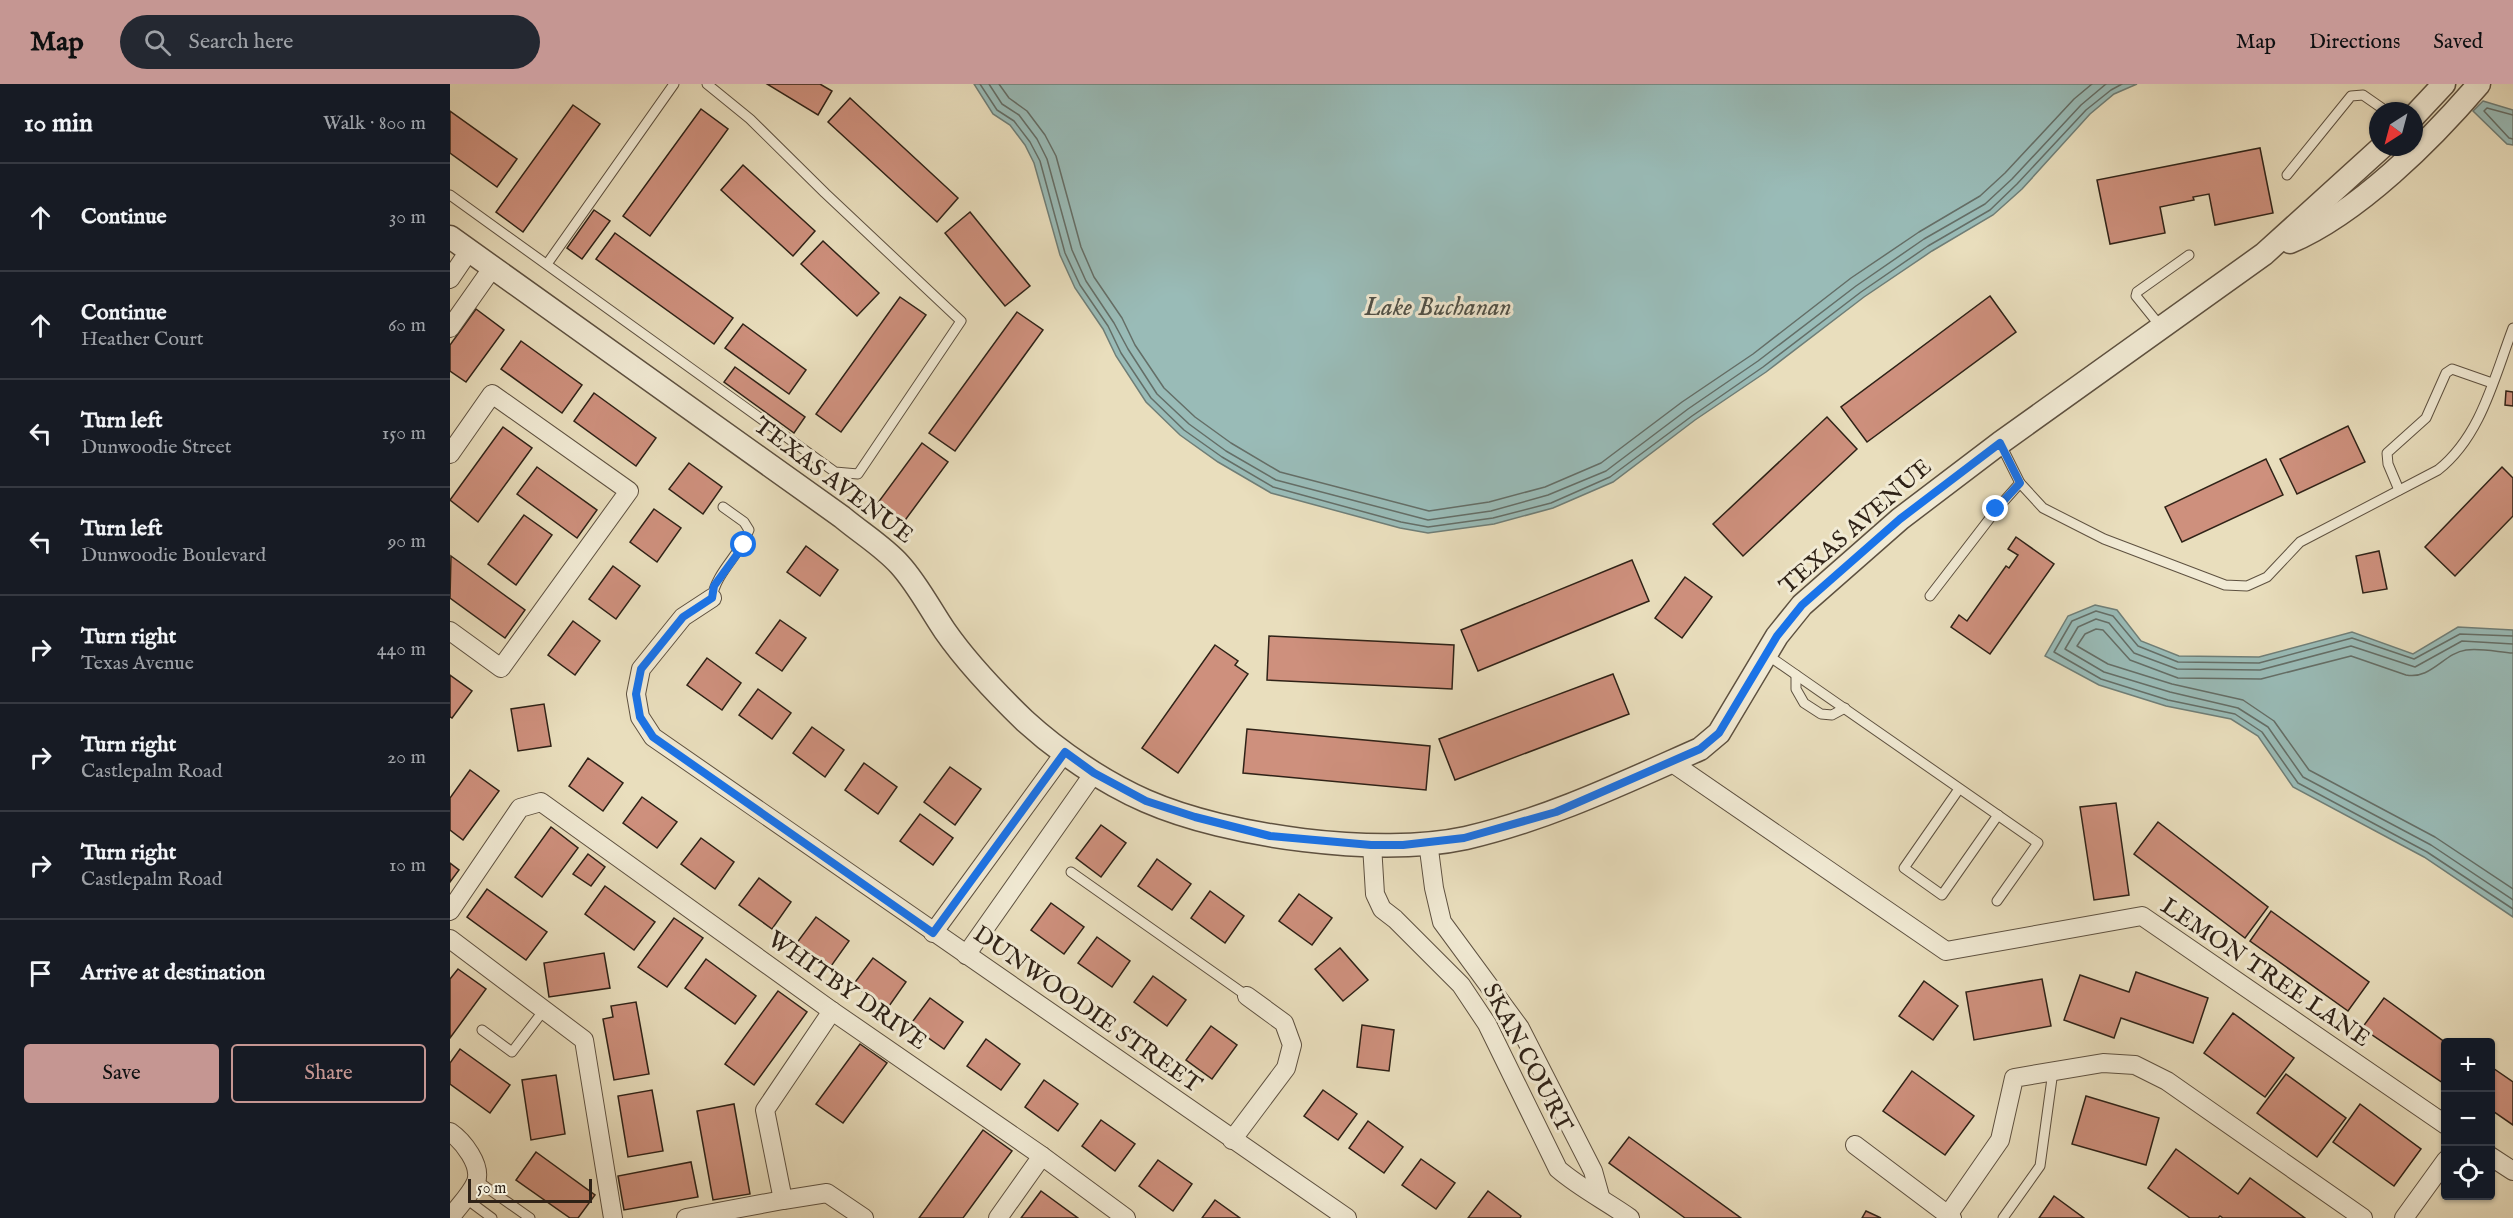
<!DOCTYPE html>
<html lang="en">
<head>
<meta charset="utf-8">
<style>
  body { margin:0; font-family:"IM FELL English",serif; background:#242831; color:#f1f3f6 }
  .controls { position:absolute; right:18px; bottom:18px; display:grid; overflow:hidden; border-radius:6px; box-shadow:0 2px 4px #0004 }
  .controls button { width:54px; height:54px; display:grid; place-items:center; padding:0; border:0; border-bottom:2px solid #363941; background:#171b24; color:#f1f3f6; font:30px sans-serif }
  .compass { position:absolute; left:1919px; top:18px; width:54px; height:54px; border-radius:50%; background:#171b24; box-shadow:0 2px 4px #0004; rotate:216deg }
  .scale { position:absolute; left:18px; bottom:15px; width:124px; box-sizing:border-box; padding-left:6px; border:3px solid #2f2217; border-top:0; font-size:16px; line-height:21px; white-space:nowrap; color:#2f2217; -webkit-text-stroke:4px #f1ead4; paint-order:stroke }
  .stop { position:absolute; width:18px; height:18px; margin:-14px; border:4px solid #1a73e8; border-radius:50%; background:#fff }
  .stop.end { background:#1a73e8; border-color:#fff; box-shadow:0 2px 6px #0008 }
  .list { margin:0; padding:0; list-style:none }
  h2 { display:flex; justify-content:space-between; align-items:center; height:78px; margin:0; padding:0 24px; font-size:26px }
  h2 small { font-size:20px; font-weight:400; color:#9ea1a6 }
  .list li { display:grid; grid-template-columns:39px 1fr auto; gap:18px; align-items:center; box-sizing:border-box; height:108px; padding:0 24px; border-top:2px solid #363941 }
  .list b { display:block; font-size:22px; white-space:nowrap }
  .list p { margin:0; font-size:20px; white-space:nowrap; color:#9ea1a6 }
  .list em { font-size:20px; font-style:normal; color:#9ea1a6 }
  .actions { display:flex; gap:12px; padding:18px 24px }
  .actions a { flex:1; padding:14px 0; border:2px solid #c59692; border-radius:6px; text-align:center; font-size:21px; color:#c59692 }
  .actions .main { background:#c59692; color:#111 }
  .icon { flex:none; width:33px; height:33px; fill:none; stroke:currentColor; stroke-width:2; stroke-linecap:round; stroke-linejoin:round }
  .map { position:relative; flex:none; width:2063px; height:1134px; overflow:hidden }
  header { display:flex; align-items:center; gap:36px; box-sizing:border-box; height:84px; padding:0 30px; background:#c59692; color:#111 }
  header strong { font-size:28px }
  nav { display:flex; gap:33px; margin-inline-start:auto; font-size:21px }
  .search { width:420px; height:54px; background:#242831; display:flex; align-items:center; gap:15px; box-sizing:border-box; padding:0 21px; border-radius:33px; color:#9ea1a6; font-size:22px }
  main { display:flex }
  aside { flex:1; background:#171b24 }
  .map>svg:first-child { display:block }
  .water { fill:#99bbb7; stroke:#6f7e77; stroke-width:1.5 }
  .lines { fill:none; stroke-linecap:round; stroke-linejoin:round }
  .shore { stroke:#646e67; stroke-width:1.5 }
  .building { fill:#ce907d; stroke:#2f2217; stroke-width:1.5 }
  .service-casing { stroke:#5e5140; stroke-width:11 }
  .minor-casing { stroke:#5e5140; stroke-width:20 }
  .tertiary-casing { stroke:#5e5140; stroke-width:25 }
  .service { stroke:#f1ead4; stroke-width:9 }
  .minor { stroke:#f1ead4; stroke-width:18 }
  .tertiary { stroke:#f1ead4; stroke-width:22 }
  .route { stroke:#1a73e8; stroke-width:8 }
  .labels { text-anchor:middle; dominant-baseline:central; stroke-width:6; stroke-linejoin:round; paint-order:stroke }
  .street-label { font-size:24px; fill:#2f2217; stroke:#f1ead4 }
  .water-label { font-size:26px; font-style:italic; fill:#4f5047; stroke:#f1ead4 }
</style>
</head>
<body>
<header>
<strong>Map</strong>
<div class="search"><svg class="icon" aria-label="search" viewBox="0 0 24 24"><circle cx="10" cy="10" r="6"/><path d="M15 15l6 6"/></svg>Search here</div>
<nav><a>Map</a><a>Directions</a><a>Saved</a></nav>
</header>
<main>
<aside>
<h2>10 min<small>Walk · 800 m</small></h2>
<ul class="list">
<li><svg class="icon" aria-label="ahead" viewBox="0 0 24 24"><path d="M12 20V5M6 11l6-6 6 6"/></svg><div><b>Continue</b></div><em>30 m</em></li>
<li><svg class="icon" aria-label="ahead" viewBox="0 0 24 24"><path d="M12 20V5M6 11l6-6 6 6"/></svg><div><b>Continue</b><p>Heather Court</p></div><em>60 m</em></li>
<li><svg class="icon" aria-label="left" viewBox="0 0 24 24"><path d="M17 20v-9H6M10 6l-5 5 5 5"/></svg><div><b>Turn left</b><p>Dunwoodie Street</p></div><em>150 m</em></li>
<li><svg class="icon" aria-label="left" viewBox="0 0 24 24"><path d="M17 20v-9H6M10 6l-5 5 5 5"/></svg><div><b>Turn left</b><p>Dunwoodie Boulevard</p></div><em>90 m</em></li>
<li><svg class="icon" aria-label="right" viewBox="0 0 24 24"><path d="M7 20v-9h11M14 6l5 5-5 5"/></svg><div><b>Turn right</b><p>Texas Avenue</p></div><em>440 m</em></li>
<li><svg class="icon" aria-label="right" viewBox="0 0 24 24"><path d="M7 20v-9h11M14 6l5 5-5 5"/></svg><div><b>Turn right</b><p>Castlepalm Road</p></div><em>20 m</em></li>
<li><svg class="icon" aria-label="right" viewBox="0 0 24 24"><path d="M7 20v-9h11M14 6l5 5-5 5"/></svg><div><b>Turn right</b><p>Castlepalm Road</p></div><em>10 m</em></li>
<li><svg class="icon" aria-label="arrive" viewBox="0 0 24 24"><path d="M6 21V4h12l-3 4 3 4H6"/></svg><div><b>Arrive at destination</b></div></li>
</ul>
<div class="actions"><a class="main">Save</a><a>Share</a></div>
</aside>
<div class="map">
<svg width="2063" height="1134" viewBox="0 0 2063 1134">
  <rect width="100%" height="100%" fill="#e9debd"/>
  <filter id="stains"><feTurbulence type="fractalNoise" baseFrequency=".00333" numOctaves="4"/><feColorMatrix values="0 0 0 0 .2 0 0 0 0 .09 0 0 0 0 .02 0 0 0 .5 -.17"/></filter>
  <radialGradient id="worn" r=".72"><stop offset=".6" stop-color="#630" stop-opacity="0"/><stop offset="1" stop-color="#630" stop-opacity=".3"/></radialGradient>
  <g class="water">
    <polygon points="524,0 1687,0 1664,10 1640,30 1572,105 1543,131 1482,167 1414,213 1316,288 1245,336 1163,398 1103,424 1044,440 978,449 950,444 821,409 768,378 730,351 696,318 666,272 653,245 625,204 610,171 584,79 575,61 560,41 543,30"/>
    <polygon points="2033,17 2063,26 2063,61 2057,60 2023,27"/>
    <polygon points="1645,521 1667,526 1691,557 1729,572 1809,573 1902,548 1963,570 2008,543 2063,546 2063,833 1974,773 1843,703 1808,652 1781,635 1716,622 1649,601 1595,572 1618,532"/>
  </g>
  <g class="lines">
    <g class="shore">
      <polyline points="530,0 547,26 564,37 580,58 590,77 615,169 630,201 658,242 671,269 701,314 734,346 772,373 823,403 951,438 978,443 1043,434 1101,419 1160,393 1242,332 1313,283 1411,208 1478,162 1540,126 1567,100 1636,26 1661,6 1672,0"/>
      <polyline points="539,0 552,20 569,31 587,55 597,75 622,166 636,197 664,239 678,265 707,310 739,340 776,367 826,396 978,436 1041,427 1098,411 1156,387 1238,325 1308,277 1406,202 1474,155 1535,120 1562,95 1631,21 1656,0"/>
      <polyline points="549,0 559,14 577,27 595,51 606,72 631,163 644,193 672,234 685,261 714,304 745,333 781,359 830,388 979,427 1039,418 1095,403 1151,379 1232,318 1303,270 1401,194 1469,148 1530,112 1555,89 1624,15 1642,0"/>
      <polyline points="2063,31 2037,24 2034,27 2059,54 2063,55"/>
      <polyline points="2063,552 2010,550 1964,575 1902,554 1809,579 1728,578 1688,562 1663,532 1646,527 1622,537 1604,568 1651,595 1718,616 1785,630 1812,648 1848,699 1977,768 2063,825"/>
      <polyline points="2063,560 2012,557 1965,583 1901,562 1810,586 1727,585 1684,569 1659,539 1646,535 1628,543 1615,565 1654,588 1720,608 1788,624 1818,643 1853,693 1981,761 2063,816"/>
      <path d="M2063 569C2048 568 2031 564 2016 566 1994 569 1981 596 1956 591L1901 572 1811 595 1728 594 1680 576 1653 546 1646 545 1635 550 1627 562 1658 580 1722 600 1793 616 1824 637 1859 686 1985 753 2063 805"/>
    </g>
  </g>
  <g class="building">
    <polygon points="317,0 370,0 382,7 368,31"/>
    <polygon points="400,14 508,114 487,138 378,38"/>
    <polygon points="123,21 150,40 73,148 46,128"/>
    <polygon points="251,25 278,45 200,152 173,132"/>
    <polygon points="0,27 67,75 47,103 0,69"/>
    <polygon points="1810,64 1823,129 1765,141 1759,110 1743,113 1744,116 1710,123 1715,149 1660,160 1647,96"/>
    <polygon points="293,81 365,147 343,172 271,106"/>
    <polygon points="144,126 160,137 132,175 117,164"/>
    <polygon points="520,128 580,202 555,222 495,149"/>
    <polygon points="165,149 283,234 264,260 146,175"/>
    <polygon points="373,157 429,209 407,232 351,180"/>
    <polygon points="1540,212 1566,248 1417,358 1391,323"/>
    <polygon points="450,213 476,231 391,348 366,330"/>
    <polygon points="26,225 54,246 16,298 0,287 0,261"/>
    <polygon points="567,228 593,246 505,367 479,349"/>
    <polygon points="293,240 356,286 339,310 275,264"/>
    <polygon points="71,257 132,301 112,329 51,285"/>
    <polygon points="285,283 355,333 344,349 274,298"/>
    <polygon points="2056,307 2063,308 2063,322 2055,321"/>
    <polygon points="144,309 206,354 186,382 124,337"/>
    <polygon points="1377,333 1407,365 1293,472 1263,440"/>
    <polygon points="1898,342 1915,378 1847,410 1830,375"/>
    <polygon points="53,343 82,364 28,438 0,416"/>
    <polygon points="472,359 498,378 453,439 427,420"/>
    <polygon points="1816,375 1833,411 1732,458 1715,423"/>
    <polygon points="239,379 272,403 253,430 219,405"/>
    <polygon points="87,383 147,426 127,454 67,410"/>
    <polygon points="2052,383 2063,394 2063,432 2005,492 1975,463"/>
    <polygon points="204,425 231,444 207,478 180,458"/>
    <polygon points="74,431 102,451 66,501 38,480"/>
    <polygon points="1566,453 1604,480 1540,570 1501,543 1509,531 1517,537 1556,482 1559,484 1568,471 1558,465"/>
    <polygon points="356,462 388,486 370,512 337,488"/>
    <polygon points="1929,467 1937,505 1913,509 1906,472"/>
    <polygon points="1,472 75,526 55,554 0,514"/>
    <polygon points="1182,476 1199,517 1028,587 1011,546"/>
    <polygon points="163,482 190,502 166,535 139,515"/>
    <polygon points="1235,493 1262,513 1232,554 1205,534"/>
    <polygon points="330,536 356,554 332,587 306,569"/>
    <polygon points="123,537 150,557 125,591 98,571"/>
    <polygon points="819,552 1004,561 1002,605 817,596"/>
    <polygon points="765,561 788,577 785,581 798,590 728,689 692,664"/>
    <polygon points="257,574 291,599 272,626 237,601"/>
    <polygon points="1163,590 1179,630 1005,696 989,655"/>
    <polygon points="0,591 22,607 2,634 0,633"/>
    <polygon points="308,605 341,629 322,655 289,631"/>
    <polygon points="94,620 101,662 68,667 61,625"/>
    <polygon points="362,643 394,666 375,693 343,669"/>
    <polygon points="797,645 980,662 976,706 793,689"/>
    <polygon points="138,674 173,699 153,727 119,702"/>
    <polygon points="414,679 447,703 428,730 395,706"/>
    <polygon points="500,683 531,705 505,741 474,718"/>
    <polygon points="20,686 49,707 13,756 0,746 0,714"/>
    <polygon points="192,713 227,738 207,764 173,739"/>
    <polygon points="1666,719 1679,811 1644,816 1630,723"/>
    <polygon points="470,730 503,754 483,781 450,757"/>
    <polygon points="1708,738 1818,823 1795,854 1684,770"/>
    <polygon points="651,741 676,759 651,793 626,774"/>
    <polygon points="101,743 128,764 92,813 65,793"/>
    <polygon points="251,754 284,778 265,805 231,780"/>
    <polygon points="138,770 155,783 141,802 123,790"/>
    <polygon points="707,775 741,800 722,826 688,802"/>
    <polygon points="0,779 9,786 0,798"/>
    <polygon points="309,794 341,818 322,845 289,821"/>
    <polygon points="155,802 205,838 184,866 135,830"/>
    <polygon points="37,805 97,848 76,876 17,833"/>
    <polygon points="760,807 794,832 775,859 741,834"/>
    <polygon points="849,810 882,834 862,861 829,837"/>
    <polygon points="601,819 634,843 614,870 581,846"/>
    <polygon points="1821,827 1919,898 1898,927 1800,857"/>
    <polygon points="366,833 399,857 379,885 346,860"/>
    <polygon points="224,834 253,854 217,903 188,883"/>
    <polygon points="647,853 680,877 662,903 628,879"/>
    <polygon points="890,864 918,896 893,917 865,885"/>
    <polygon points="154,869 160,904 99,913 94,879"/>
    <polygon points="423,874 456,898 437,925 403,901"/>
    <polygon points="256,875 306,912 285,940 235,904"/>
    <polygon points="8,885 36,905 0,954 0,895"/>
    <polygon points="1686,888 1758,914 1743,959 1671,934 1664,954 1614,936 1630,891 1679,908"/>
    <polygon points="703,892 736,916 717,942 684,918"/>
    <polygon points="1592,895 1601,942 1524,956 1516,908"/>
    <polygon points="1474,897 1508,922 1483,956 1449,932"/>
    <polygon points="328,907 357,928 304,1001 275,980"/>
    <polygon points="480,914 513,938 494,965 460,941"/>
    <polygon points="1934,914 1996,959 1996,1001 1912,944"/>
    <polygon points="186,918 199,990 164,996 153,935 163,933 161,922"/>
    <polygon points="1783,929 1844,974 1815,1013 1754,969"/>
    <polygon points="912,941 944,946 939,987 907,983"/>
    <polygon points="761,942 787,961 762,995 736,976"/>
    <polygon points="536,955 570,980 551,1006 517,982"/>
    <polygon points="410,960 437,979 393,1039 366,1020"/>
    <polygon points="10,965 60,1001 40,1029 0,1000 0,979"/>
    <polygon points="2040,982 2063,998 2063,1041 2040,1025"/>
    <polygon points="1462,987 1524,1032 1495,1071 1433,1027"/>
    <polygon points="1836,990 1896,1034 1867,1073 1807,1029"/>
    <polygon points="106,991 115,1050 81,1056 72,996"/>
    <polygon points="594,996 628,1020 608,1047 575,1023"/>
    <polygon points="202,1006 213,1067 178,1073 168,1012"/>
    <polygon points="873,1006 907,1030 888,1056 854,1032"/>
    <polygon points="1636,1012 1709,1034 1696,1081 1622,1060"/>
    <polygon points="284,1020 300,1110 263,1116 247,1027"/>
    <polygon points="1910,1020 1971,1065 1944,1102 1883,1058"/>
    <polygon points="651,1036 685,1060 665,1087 632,1062"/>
    <polygon points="918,1037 953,1063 934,1089 899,1064"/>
    <polygon points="533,1046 562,1067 513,1134 469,1134"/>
    <polygon points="1179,1053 1291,1134 1235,1134 1159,1079"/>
    <polygon points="1726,1065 1788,1110 1800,1094 1855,1134 1773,1134 1770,1132 1768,1134 1740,1134 1698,1104"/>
    <polygon points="86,1068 145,1111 128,1134 120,1134 66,1096"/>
    <polygon points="971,1075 1005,1099 986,1125 952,1101"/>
    <polygon points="708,1076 742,1100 723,1127 689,1102"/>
    <polygon points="241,1078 248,1113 174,1126 168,1092"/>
    <polygon points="591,1107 628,1134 571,1134"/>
    <polygon points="1038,1107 1071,1132 1070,1134 1018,1134"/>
    <polygon points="1604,1112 1634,1134 1589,1134"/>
    <polygon points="765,1116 790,1134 752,1134"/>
    <polygon points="1416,1127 1431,1134 1412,1134"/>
  </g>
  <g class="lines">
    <g class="service-casing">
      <g id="service">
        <polyline points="1837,91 1901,12 1913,11 1936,27"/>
        <polyline points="0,111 385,388 408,390 511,237 375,109 300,35 257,0"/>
        <polyline points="97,180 224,0"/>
        <polyline points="1711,243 1686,212 1687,208 1739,171"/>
        <path d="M1570 399 1593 424 1654 455 1775 501 1797 502 1817 493 1850 458 1988 386C2031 352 2044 294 2063 244"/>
        <polyline points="1949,406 1938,380 1937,369 1976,334 1996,289 2002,285 2042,299"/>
        <polyline points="1480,512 1547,425 1570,399 1550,359"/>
        <path d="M262 514C266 488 290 471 299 446L294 438 273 423"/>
        <polyline points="1316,570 1588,759 1547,817"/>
        <polyline points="1346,591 1346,605 1354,619 1371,630 1382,631 1395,624"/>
        <polyline points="1509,705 1454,784 1492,811 1548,731"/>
        <polyline points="621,788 797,912"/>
        <polyline points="32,946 62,968 94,926"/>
        <polyline points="26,1096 80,1134"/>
        <polyline points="15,1114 42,1134"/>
        <polyline points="1553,1134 1590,1082 1603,987"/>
      </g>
    </g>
    <g class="minor-casing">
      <g id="minor">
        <polyline points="0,195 19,167"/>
        <polyline points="0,244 43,183"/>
        <polyline points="0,370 42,310 179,407 51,584 0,547"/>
        <polyline points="262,514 233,533 191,585 186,610 190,633 203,653 897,1134"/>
        <polyline points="1221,678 1496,867 1692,832 1996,1041"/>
        <polyline points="978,758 984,804 992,838 1070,944 1143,1087 1150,1112"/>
        <path d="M922 761 925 810 932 825 945 835 1011 901 1037 940 1108 1085C1130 1104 1156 1117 1180 1134"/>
        <polyline points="0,827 70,724 91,718 382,927 592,1072 676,1134"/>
        <polyline points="483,849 615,668"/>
        <polyline points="0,855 134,956 163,1134"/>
        <polyline points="516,871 644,689"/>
        <polyline points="382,927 315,1026 333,1116 377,1109 414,1134"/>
        <path d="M0 1048C13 1057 32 1081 26 1098 21 1110 8 1123 0 1134"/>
        <polyline points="782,1056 836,984 842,961 834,939 797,912"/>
        <polyline points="1405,1061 1502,1134"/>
        <polyline points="2040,1072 2063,1087"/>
        <polyline points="1498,1131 1550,1056 1564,994 1653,979 1685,981 1717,997 1913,1134"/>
        <polyline points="236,1134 333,1116"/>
        <polyline points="548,1134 592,1072"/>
        <polyline points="1954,1134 1996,1076"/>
      </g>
    </g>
    <g class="tertiary-casing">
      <g id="tertiary">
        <polyline points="1964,32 1994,0"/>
        <path d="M0 153 392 433C411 449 434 463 450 481 468 501 480 525 495 547 518 580 546 609 575 637 609 668 653 698 696 717 778 753 928 773 1016 754 1098 735 1173 699 1250 665L1269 649 1327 552 1352 521 1450 435 1550 359 1814 170 1932 63"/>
        <path d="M1840 158C1908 129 1981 56 2029 0"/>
      </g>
    </g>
    <use href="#service" class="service"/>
    <use href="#minor" class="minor"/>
    <use href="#tertiary" class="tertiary"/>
  </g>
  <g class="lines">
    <polyline class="route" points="294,461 264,502 262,514 233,533 191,585 186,610 190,633 203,653 483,849 615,668 644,689 696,717 745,733 820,752 921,761 953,761 1014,754 1106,728 1250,665 1269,649 1327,552 1352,521 1450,435 1550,359 1570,399 1546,425"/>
  </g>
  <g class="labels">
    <g class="street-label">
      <text transform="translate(383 397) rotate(37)">TEXAS AVENUE</text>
      <text transform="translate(1406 443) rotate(-41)">TEXAS AVENUE</text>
      <text transform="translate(1815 889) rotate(34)">LEMON TREE LANE</text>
      <text transform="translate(397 907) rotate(35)">WHITBY DRIVE</text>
      <text transform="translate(637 926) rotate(35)">DUNWOODIE STREET</text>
      <text transform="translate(1077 974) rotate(62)">SKAN COURT</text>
    </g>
    <g class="water-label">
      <text x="988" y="223">Lake Buchanan</text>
    </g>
  </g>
  <rect width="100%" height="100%" filter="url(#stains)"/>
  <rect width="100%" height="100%" fill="url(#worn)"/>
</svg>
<div class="controls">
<button>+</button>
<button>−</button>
<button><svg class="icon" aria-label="locate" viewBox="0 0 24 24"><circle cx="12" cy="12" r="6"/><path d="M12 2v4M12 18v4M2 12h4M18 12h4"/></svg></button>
</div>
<svg class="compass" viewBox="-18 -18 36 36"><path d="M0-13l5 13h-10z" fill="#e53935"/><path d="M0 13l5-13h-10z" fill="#9ea1a6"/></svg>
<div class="scale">50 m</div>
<div class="stop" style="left:294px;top:461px"></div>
<div class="stop end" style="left:1546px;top:425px"></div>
</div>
</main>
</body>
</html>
